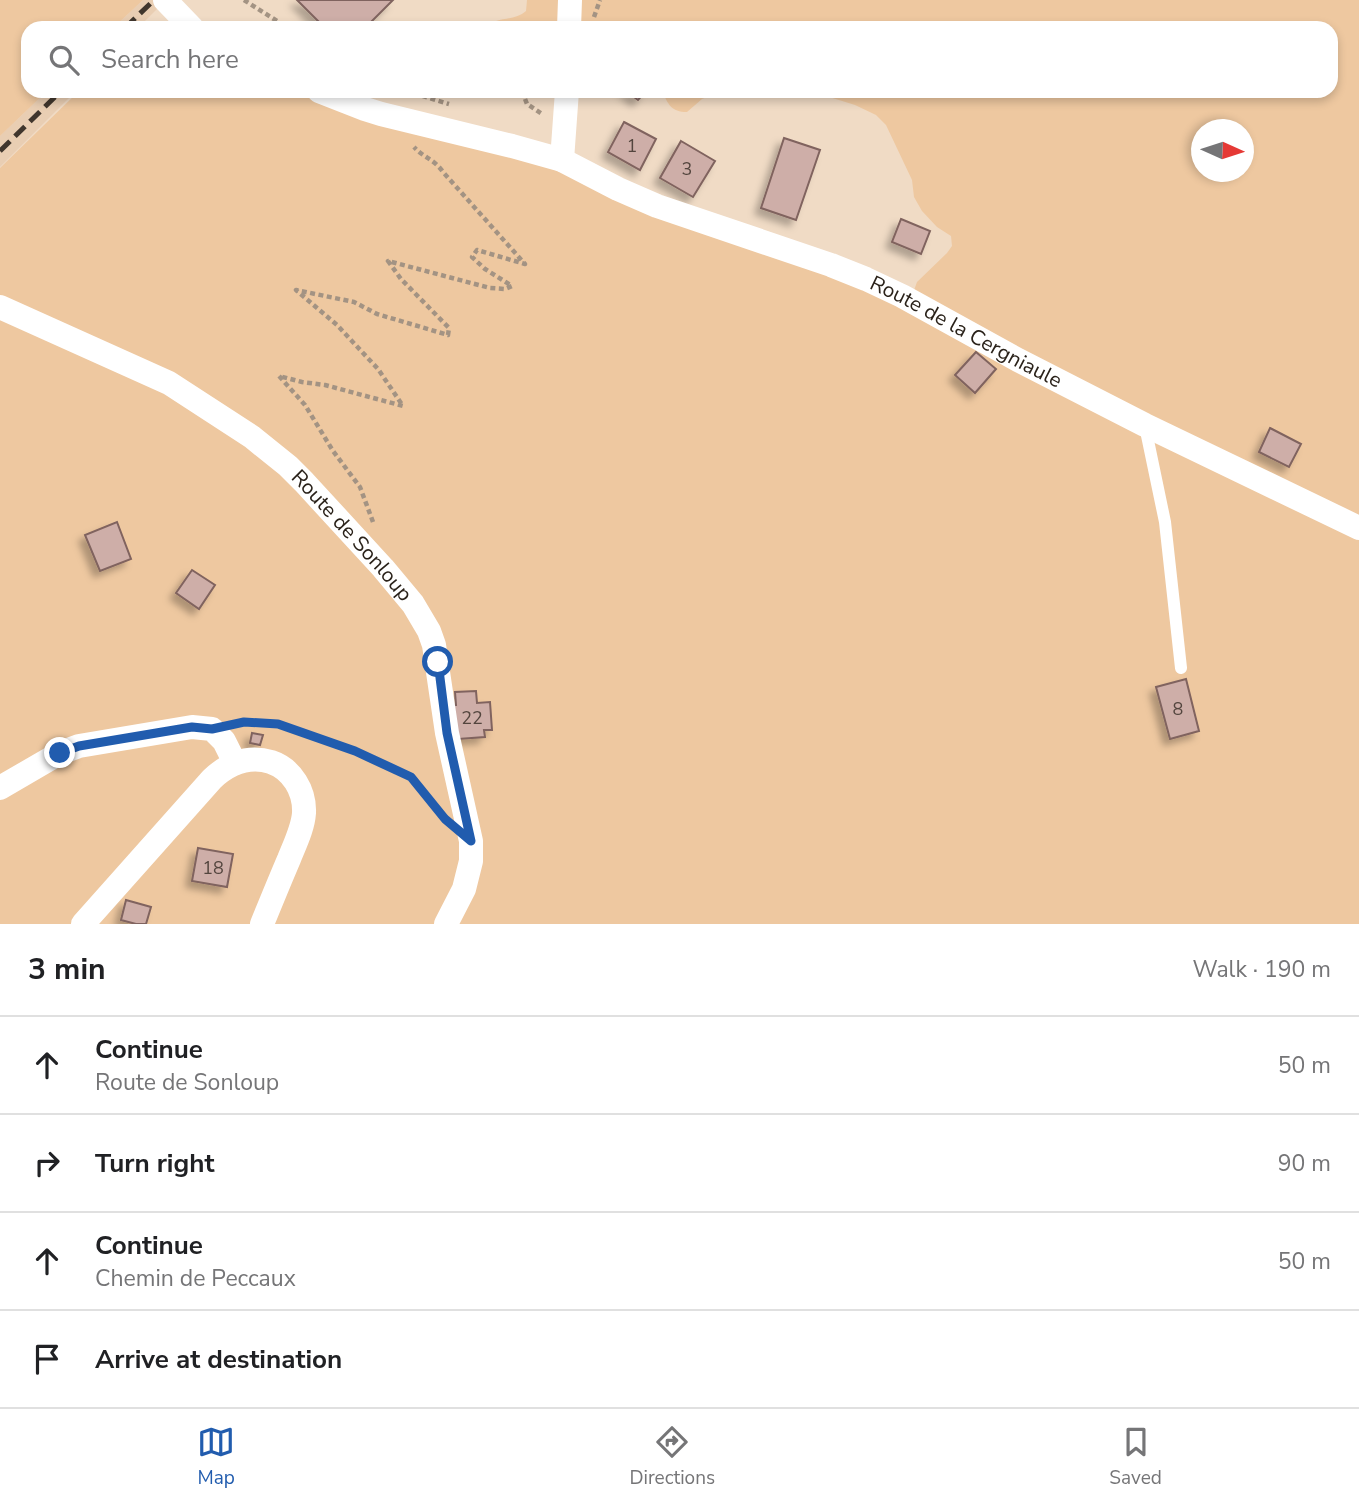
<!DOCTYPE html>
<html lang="en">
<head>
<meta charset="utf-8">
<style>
  body { margin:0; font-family:"Nunito Sans",sans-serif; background:#f6f6f6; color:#202124 }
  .compass { position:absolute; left:1191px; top:119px; width:63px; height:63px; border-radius:50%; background:#fff; box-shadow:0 4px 10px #0003; rotate:93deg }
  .stop { position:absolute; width:21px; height:21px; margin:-16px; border:5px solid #215cae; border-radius:50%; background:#fff }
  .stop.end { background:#215cae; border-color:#fff; box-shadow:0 2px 7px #0008 }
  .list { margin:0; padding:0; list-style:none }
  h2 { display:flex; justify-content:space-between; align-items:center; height:91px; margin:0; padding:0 28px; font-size:30px }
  h2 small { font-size:23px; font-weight:400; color:#757577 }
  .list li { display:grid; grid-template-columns:46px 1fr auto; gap:21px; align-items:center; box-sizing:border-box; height:98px; padding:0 28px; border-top:2px solid #e0e0e0 }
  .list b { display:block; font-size:26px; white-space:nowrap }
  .list p { margin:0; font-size:23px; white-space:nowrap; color:#757577 }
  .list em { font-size:23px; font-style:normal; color:#757577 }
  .icon { flex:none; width:38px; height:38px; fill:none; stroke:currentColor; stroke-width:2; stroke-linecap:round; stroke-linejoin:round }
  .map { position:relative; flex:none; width:1359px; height:924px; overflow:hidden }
  .search { position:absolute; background:#fff; box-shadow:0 4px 10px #0003; left:21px; right:21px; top:21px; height:77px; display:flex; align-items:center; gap:18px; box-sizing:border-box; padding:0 24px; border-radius:21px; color:#757577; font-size:26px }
  .sheet { height:483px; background:#fff }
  nav { display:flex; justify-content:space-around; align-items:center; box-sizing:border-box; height:98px; border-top:2px solid #e0e0e0; background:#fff; font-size:19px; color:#757577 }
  nav a { display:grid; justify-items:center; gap:4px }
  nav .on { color:#215cae }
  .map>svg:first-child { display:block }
  .built { fill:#e9ceb3 }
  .green { fill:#eec8a0; fill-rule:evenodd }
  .building { fill:#ceaea8; stroke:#80635e; stroke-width:2; filter:url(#shadow) }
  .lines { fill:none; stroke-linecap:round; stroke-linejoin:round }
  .path { stroke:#a39383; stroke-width:4.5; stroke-dasharray:5 3.5; stroke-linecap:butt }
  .lane { stroke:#fff; stroke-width:12 }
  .street { stroke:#fff; stroke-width:24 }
  .rail { stroke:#40362d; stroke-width:5; stroke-dasharray:14 7; stroke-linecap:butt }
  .route { stroke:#215cae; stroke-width:9 }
  .labels { text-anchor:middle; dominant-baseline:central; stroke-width:6; stroke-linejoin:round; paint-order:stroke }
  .number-label { font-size:18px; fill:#53453e }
  .street-label { font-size:21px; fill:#2a221a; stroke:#f0dbc5 }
</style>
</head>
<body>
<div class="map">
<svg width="1359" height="924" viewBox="0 0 1359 924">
  <defs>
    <filter id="shadow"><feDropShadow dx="-6" dy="6" stdDeviation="3.5" flood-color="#0004"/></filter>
  </defs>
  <rect width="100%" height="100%" fill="#f0dbc5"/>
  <g class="built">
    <polygon points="143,0 166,0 138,28 113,28"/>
    <polygon points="47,91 76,91 0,167 0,136"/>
  </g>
  <g class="green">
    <polygon points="0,0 143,0 113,28 28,28 28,91 47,91 0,136"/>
    <path d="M527 0H1359V924H0V168L79 91H295L358 116 524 158 908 307 917 282 947 253 952 246 951 236 937 227 922 211 914 197 912 180 886 125 876 115 855 105 810 91H1331V28H484C495 16 514 22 526 11ZM1202 130H1244V172H1202Z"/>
    <path d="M662 91H722L702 99 687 112C671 112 668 104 662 91Z"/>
  </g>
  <g class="building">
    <polygon points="297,0 393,0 365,28 325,28"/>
    <polygon points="626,91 646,91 638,100"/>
    <polygon points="624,122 656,139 640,170 608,152"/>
    <polygon points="784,138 820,150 796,220 761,208"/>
    <polygon points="681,141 715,161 693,197 660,178"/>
    <polygon points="901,219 930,231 921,254 892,242"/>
    <polygon points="976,352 996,369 975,393 955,375"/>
    <polygon points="1270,428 1301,444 1289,467 1259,452"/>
    <polygon points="117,522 131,559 100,571 85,535"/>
    <polygon points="192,570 215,585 199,609 176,593"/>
    <polygon points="1186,679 1199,731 1170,739 1156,687"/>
    <polygon points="476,691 477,703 490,702 492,730 484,730 485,737 458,739 453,705 456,705 455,692"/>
    <polygon points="252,733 263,735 260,745 250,743"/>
    <polygon points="198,848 233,854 227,887 192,881"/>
    <polygon points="126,900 151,907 146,924 136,924 121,920"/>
  </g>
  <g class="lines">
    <g class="path">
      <polyline points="244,0 288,28"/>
      <polyline points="594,17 600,0"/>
      <polyline points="371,23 378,28"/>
      <polyline points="406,91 449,104"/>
      <polyline points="522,91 527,104 542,114"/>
      <path d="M373 522 360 487 333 451 305 405 279 376 302 382 325 385 403 406 378 369 337 325 296 290 354 302 377 314 448 335 449 328 401 279 388 261 490 288 505 289 512 286 485 269 472 257 477 250 525 264 443 172C434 159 424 158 414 147"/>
      <polyline points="236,724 244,722 278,724 355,751 411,777 441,814"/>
    </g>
    <polyline class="lane" points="1145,426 1165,522 1181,668"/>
    <g class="street">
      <polyline points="165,0 192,28"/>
      <polyline points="569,28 570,0"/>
      <path id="s1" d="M319 91 365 109 381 114 512 146 562 160 618 189 657 206 831 265 866 279 902 296 1018 360 1145 425 1359 528"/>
      <polyline points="562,160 567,91"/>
      <path id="s2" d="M0 307 169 383 252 437 288 466 304 482 383 568 413 604 429 631 434 645 447 733 471 841V861L464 889 446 924"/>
      <polyline points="0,788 60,753 79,746 192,727 212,729 224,741 235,763"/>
      <path d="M83 924 212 779C229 763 248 755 271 762 292 769 305 791 304 813 303 828 295 844 289 859 280 880 271 902 262 924"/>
    </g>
    <g class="rail">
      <polyline points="125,28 154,0"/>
      <polyline points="0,151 61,91"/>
    </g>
  </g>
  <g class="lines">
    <polyline class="route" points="60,753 79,746 192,727 212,729 244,722 278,724 355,751 411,777 445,819 471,841 447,733 438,662"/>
  </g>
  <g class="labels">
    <g class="number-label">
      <text x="632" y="146">1</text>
      <text x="687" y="169">3</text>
      <text x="1178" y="709">8</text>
      <text x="472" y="718">22</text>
      <text x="213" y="868">18</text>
    </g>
    <g class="street-label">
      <text stroke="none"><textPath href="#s1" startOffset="693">Route de la Cergniaule</textPath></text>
      <text stroke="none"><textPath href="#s2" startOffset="425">Route de Sonloup</textPath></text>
    </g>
  </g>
</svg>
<svg class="compass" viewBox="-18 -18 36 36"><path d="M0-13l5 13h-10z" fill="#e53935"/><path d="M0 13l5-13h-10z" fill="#757577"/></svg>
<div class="stop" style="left:438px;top:662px"></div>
<div class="stop end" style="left:60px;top:753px"></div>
<div class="search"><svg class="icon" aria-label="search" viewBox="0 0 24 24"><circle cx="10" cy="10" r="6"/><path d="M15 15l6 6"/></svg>Search here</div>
</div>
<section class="sheet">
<h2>3 min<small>Walk · 190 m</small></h2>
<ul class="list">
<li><svg class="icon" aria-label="ahead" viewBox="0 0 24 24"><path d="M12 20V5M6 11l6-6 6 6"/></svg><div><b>Continue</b><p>Route de Sonloup</p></div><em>50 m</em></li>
<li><svg class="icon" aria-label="right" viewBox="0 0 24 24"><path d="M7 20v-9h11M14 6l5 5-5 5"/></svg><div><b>Turn right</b></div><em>90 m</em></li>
<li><svg class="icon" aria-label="ahead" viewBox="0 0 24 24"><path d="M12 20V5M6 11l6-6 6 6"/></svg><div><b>Continue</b><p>Chemin de Peccaux</p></div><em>50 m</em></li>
<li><svg class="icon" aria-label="arrive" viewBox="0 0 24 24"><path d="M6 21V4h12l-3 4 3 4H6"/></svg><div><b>Arrive at destination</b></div></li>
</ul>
</section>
<nav>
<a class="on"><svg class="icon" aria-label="map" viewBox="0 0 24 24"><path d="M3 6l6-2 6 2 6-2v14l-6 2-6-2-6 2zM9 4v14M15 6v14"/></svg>Map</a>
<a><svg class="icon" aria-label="directions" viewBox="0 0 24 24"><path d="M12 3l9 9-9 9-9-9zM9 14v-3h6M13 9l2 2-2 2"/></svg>Directions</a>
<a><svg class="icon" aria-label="saved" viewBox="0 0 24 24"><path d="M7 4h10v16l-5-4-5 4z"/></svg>Saved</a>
</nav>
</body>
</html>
